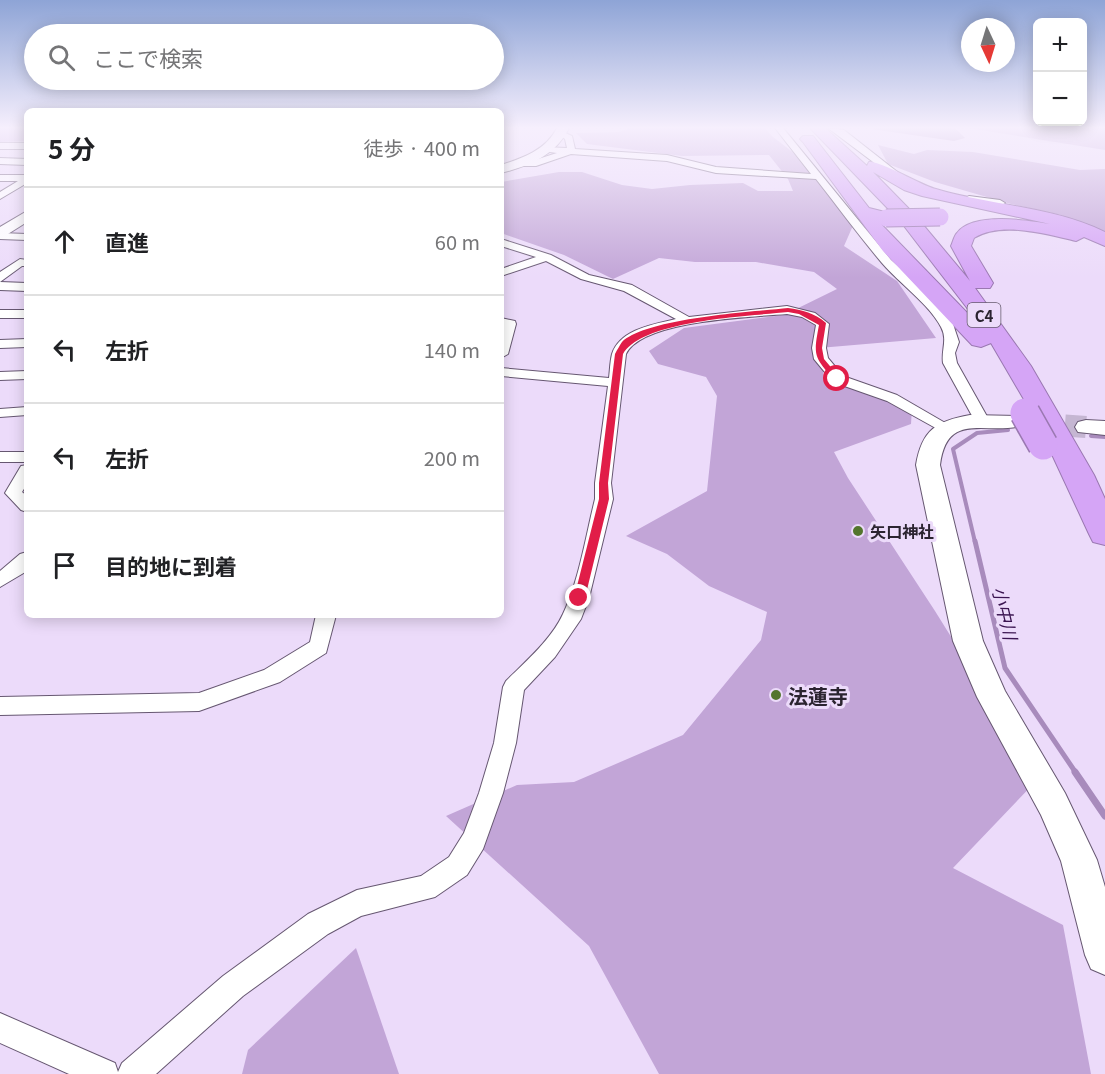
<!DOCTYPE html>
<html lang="ja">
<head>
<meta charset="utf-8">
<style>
  body { margin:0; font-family:Georgia,"Noto Sans JP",serif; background:#f2f2f2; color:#202124 }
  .controls { position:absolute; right:18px; top:18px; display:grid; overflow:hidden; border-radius:9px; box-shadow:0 3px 15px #0003 }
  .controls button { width:54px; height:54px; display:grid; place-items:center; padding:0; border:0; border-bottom:2px solid #e0e0e0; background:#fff; color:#202124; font:30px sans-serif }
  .compass { position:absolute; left:961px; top:18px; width:54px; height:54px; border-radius:50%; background:#fff; box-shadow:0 3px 15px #0003; rotate:176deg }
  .stop { position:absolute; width:18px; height:18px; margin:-14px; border:4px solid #e11d48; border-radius:50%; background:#fff }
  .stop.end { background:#e11d48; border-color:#fff; box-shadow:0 2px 6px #0008 }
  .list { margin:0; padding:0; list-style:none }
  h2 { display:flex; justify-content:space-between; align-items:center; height:78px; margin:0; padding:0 24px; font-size:26px }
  h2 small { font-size:20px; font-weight:400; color:#757577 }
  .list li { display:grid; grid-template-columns:39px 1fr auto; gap:18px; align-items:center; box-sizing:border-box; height:108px; padding:0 24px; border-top:2px solid #e0e0e0 }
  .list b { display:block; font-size:22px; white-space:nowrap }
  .list em { font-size:20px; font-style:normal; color:#757577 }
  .icon { flex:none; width:33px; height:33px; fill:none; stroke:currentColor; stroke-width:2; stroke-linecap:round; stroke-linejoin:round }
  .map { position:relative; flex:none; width:1105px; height:1074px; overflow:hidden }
  .search { position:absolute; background:#fff; box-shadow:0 3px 15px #0003; left:24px; top:24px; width:480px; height:66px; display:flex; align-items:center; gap:15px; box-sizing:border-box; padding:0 21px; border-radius:33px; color:#757577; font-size:22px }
  .panel { position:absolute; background:#fff; box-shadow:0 3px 15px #0003; left:24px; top:108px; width:480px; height:510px; border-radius:9px }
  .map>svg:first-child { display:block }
  .forest { fill:#c2a5d7 }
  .water { fill:#a88bbc }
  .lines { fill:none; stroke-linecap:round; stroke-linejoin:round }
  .stream-far2 { stroke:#a88bbc; stroke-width:4 }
  .stream-far1 { stroke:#a88bbc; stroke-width:5 }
  .stream { stroke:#a88bbc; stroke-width:7 }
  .secondary-tunnel { stroke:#c5b6d2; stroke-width:22; stroke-dasharray:22 11; stroke-linecap:butt }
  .street-casing { stroke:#665771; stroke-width:2 }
  .secondary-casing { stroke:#665771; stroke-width:2 }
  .highway-casing { stroke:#9a78b1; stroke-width:2 }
  .street { fill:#fff; fill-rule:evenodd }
  .secondary { fill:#fff; fill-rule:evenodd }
  .highway { fill:#d5a5f6; fill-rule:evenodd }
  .highway-bridge-far1-casing { stroke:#9a78b1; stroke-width:19; stroke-linecap:butt }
  .highway-bridge-casing { stroke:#9a78b1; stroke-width:32; stroke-linecap:butt }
  .highway-bridge-far1 { stroke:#d5a5f6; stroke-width:17 }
  .highway-bridge { stroke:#d5a5f6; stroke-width:29 }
  .route { fill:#e11d48 }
  .poi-dot { fill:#53752d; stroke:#ecdbfa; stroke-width:2 }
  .labels { text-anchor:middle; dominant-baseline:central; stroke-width:6; stroke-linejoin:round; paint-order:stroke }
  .shield { fill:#ecdbfa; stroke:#655b6d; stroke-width:1.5 }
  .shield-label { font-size:15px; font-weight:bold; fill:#2b2430 }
  .poi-label { font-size:16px; font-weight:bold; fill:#2b2430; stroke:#ecdbfa; text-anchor:start }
  .water-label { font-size:18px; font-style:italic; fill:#3b1551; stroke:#ecdbfa }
  .near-poi-label { font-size:20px; font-weight:bold; fill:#2b2430; stroke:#ecdbfa; text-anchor:start }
</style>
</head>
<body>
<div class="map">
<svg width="1105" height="1074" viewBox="0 0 1105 1074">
  <rect width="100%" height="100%" fill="#ecdbfa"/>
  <g class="forest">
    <polygon points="0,128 27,128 27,141 0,142"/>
    <polygon points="630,128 765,128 773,137 794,153 855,221 844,246 897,281 936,338 819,348 824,378 912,408 911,424 834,452 848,478 935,611 1039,778 953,868 1063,925 1091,1074 659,1074 589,946 446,816 517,785 574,782 683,735 761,640 767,612 709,586 667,554 626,536 707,491 717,396 706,377 658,364 649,351 684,328 784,315 837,289 814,272 756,262 695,262 659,258 613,279 564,255 501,233 501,182 559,172 582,172 622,185 652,189 690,185 743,183 758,191 793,191 788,179 769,155 682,156 587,144 576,133 619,132"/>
    <polygon points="968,128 1105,128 1105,150"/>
    <polygon points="878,145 914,154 927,150 973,152 1080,170 1105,169 1105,233 1061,215 1011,204 935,182 888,164"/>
    <polygon points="356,948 399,1074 242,1074 248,1050"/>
  </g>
  <polygon class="water" points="874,128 951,128 956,129 965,138 954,141 871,129"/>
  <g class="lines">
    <g class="stream-far2">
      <polyline points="1091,436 1105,437"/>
      <polyline points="975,542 953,449 977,433 1008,430"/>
    </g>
    <polyline class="stream-far1" points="975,541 1005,668 1076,773"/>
    <polyline class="stream" points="1075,772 1105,816"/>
    <polyline class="secondary-tunnel" points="1032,423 1086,427"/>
    <g class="street-casing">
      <g id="street">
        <path d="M775 128H783L891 260 919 285 953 324 959 342 955 353 957 363 989 420 986 423H976L943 363C941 350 948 340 941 327 929 304 899 283 882 263 859 236 838 207 816 179L716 173 667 161 571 154 536 166H521L517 163 521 160H535L557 153 543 151V147L567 148 565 139 557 133 561 131 572 136 575 149 667 155 716 167 811 174Z"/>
        <polygon points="828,128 844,130 905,178 897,180"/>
        <rect x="0" y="143" width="27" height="6"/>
        <polygon points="0,158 27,159 27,165 0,164"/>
        <polygon points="0,175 27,175 27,183 0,199 0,192 18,181 0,181"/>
        <polygon points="969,196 1000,200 1005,203 1000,206 966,201 964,199"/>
        <polygon points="0,233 27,234 27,240 0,239"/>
        <path d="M501 239 551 255 589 275 632 285 689 317 787 306 815 313 829 324 826 348 828 358 843 376 897 395 954 428 946 433 941 431 887 401 833 382 814 359 812 348 816 325 802 317 787 314C752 317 642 320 626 354L611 483 613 499 589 598 581 619 555 657 524 690 516 743 503 793 483 849 467 875 435 897 361 916 328 934 243 996 156 1074H69L0 1043V1013L115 1063 118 1072 122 1063 223 976 308 914 357 890 421 876 449 857 464 833 479 793 494 743 503 687 506 681C526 661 551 640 563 614 579 581 586 535 595 499V483L608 386 501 376V368L609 378C610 370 610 362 612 354 620 329 655 324 676 319L624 291 581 279 546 261 501 276V269L536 257 501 246Z"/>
        <polygon points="20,259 27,260 27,266 22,266 0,282 0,272"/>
        <polygon points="0,282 27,283 27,291 0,290"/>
        <rect x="0" y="310" width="27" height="8"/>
        <polygon points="501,318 515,321 516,324 508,354 501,358 503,326"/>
        <polygon points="27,339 27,347 0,348 0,340"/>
        <polygon points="27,371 27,379 0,380 0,372"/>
        <polygon points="27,407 27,415 0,417 0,409"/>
        <rect x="0" y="452" width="27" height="10"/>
        <polygon points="27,465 27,484 22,492 27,496 27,512 21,510 5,493 21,466"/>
        <polygon points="27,552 27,571 0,587 0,571 20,554"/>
        <polygon points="316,615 336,615 326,653 280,682 199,711 0,715 0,697 199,693 264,670 310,642"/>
      </g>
    </g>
    <g class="secondary-casing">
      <g id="secondary">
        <path d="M557 128H569C556 155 529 166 501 173V165C523 158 546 150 557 128Z"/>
        <polygon points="27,211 27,222 0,239 0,227"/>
        <path d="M970 415 1021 416 1024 421 1021 426C984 435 947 411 940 465L983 641 1005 691 1065 793 1097 860 1105 887V975L1091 969 1085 955 1061 861 1041 815 977 697 953 641 916 465C922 430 936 421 970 415Z"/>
        <polygon points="1086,420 1105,421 1105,435 1078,432 1075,427 1078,422"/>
      </g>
    </g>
    <g class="highway-casing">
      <path id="highway" d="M810 128H825L867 166 869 162C880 160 920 185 936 189 993 206 1051 206 1105 232V246L1084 237 1076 241C1047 234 1001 221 974 238L971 246 993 283 990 288H975L1031 366 1094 475 1105 499V545L1093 542 1089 534 1036 420 991 343 981 347 972 345 883 251 803 142 800 139 803 136H813L869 208 893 214 895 218 893 222 880 223 978 324 974 317 901 222ZM873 172 904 190 922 196 1050 224C1027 220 973 212 957 233 954 236 953 242 951 246L970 281 914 214Z"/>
    </g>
    <use href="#street" class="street"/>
    <use href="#secondary" class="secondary"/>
    <use href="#highway" class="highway"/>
    <g class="highway-bridge-far1-casing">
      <polyline id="highway-bridge-far1" points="886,218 940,217"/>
    </g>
    <g class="highway-bridge-casing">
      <polyline id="highway-bridge" points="1025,413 1043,445"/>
    </g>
    <use href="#highway-bridge-far1" class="highway-bridge-far1"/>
    <use href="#highway-bridge" class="highway-bridge"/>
  </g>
  <linearGradient id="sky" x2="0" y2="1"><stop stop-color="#8ea4d6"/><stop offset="0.46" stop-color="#f6effd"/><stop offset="1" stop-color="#f6effd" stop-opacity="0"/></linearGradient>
  <rect width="1105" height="278" fill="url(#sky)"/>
  <path class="route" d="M788 308C802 310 815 313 826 323L822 348 824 359 840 378V381H835C814 356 813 357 819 325L799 314 788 312C750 316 642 320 623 354L608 483 609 499 585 598 583 601H576L574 598 599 499V483L615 354C617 350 620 345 622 342 647 318 752 312 788 308Z"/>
  <g class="poi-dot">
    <circle cx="858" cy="531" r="6"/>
    <circle cx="776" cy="695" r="6"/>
  </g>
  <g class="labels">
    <rect class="shield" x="967.5" y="303" width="33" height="24" rx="4.5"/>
    <g class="shield-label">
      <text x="984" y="315">C4</text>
    </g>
    <g class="poi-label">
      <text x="870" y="531">矢口神社</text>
    </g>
    <g class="water-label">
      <text transform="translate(1006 613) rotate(77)">小中川</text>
    </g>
    <g class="near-poi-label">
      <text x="788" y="695">法蓮寺</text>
    </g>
  </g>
</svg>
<div class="controls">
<button>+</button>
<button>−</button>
</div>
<svg class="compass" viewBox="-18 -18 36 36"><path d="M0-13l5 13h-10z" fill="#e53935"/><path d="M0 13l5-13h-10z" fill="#757577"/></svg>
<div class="stop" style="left:837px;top:379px"></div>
<div class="stop end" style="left:579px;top:598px"></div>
<div class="search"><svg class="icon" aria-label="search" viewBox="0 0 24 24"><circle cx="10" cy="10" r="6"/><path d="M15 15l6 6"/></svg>ここで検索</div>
<section class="panel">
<h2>5 分<small>徒歩 · 400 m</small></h2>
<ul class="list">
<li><svg class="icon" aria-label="ahead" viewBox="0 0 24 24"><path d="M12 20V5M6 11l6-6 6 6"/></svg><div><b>直進</b></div><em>60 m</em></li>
<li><svg class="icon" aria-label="left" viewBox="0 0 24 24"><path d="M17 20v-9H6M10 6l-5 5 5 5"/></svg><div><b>左折</b></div><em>140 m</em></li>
<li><svg class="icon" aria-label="left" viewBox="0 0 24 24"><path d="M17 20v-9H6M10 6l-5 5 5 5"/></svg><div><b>左折</b></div><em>200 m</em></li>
<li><svg class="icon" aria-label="arrive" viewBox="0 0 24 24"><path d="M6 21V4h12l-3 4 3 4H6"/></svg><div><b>目的地に到着</b></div></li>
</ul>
</section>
</div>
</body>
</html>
